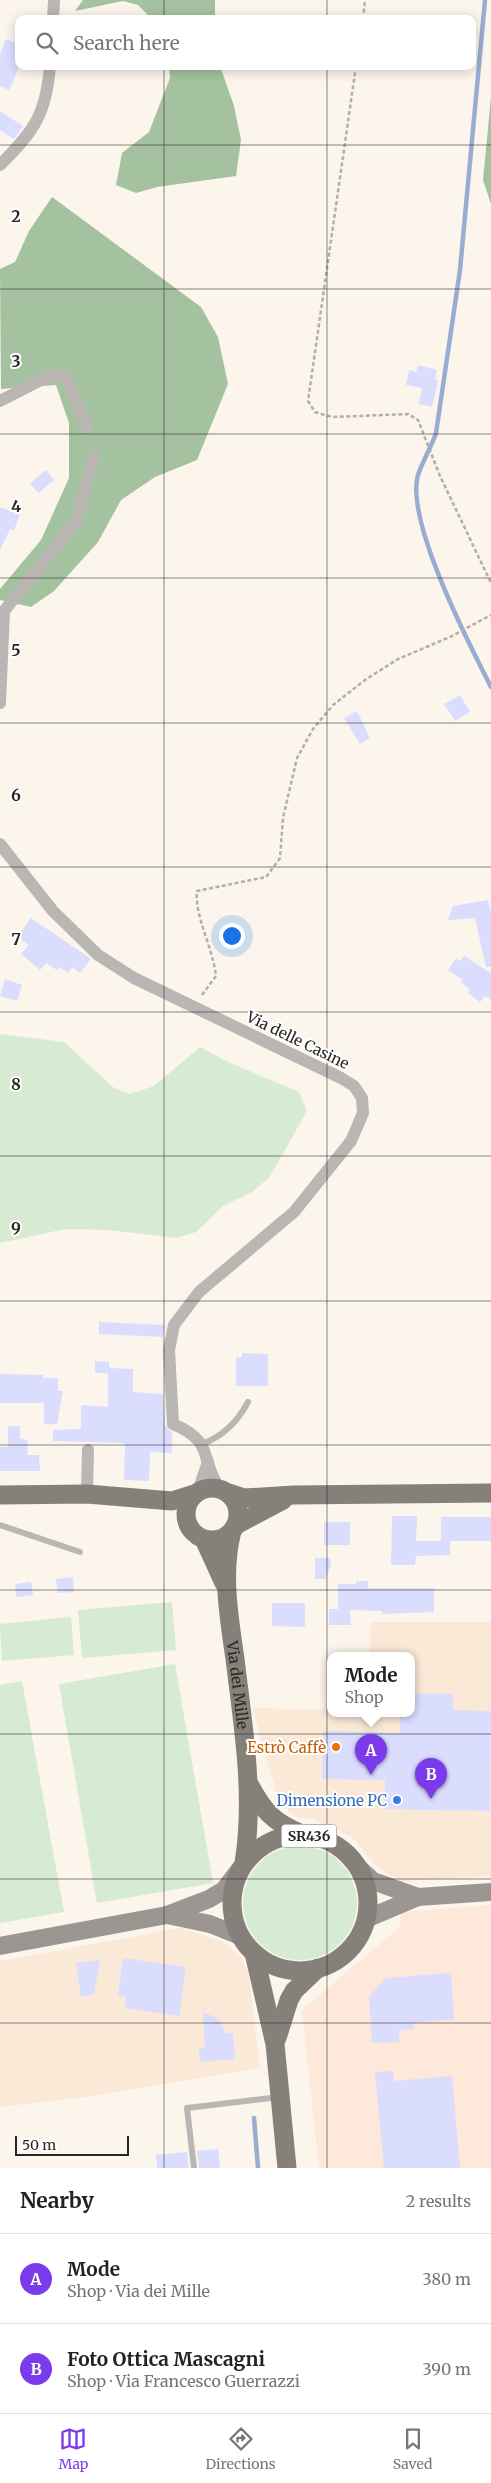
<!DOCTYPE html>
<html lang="en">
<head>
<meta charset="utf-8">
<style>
  body { margin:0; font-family:Merriweather,serif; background:#f6f6f6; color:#222 }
  .scale { position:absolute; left:15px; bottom:12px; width:114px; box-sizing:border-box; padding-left:5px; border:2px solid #292723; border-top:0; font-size:14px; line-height:18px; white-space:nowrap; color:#292723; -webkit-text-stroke:4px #fff; paint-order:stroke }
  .you { position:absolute; left:231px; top:935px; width:18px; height:18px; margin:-12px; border:4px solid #fff; border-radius:50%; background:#1a73e8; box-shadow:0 0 0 8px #1a73e833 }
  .badge { display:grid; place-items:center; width:32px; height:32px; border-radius:50%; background:#7c3aed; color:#fff; font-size:16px; font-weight:700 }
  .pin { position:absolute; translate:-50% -41px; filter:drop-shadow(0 1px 2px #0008) }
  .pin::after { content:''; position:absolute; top:26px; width:18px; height:15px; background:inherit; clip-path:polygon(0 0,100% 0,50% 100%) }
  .popup { position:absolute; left:327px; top:1652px; width:88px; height:65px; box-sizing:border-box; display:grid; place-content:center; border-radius:10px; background:#fff; filter:drop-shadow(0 1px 4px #0005); font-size:16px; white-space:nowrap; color:#767676 }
  .popup b { font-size:19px; color:#222 }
  .popup::after { content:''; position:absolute; left:50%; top:100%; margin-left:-10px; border:10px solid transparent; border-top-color:#fff }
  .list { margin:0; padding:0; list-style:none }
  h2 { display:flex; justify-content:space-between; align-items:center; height:65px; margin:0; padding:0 20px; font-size:21px }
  h2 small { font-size:16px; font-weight:400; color:#767676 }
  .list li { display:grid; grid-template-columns:32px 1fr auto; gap:15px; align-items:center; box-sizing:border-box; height:90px; padding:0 20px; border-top:1px solid #e0e0e0 }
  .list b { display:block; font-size:19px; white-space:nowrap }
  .list p { margin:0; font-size:16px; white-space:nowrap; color:#767676 }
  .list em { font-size:16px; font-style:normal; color:#767676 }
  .icon { flex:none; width:28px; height:28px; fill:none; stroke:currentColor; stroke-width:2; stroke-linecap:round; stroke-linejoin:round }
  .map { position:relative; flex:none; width:491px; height:2168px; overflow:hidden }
  .search { position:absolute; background:#fff; box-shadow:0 2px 12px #0003; left:15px; right:15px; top:15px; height:55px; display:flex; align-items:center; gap:12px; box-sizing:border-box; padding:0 18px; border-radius:10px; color:#767676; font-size:19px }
  .sheet { height:245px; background:#fff }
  nav { display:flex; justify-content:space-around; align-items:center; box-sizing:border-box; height:70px; border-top:1px solid #e0e0e0; background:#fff; font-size:14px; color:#767676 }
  nav a { display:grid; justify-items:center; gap:2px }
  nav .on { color:#7c3aed }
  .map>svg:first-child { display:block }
  .commercial { fill:#fbe9d8 }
  .industrial { fill:#fde8d9 }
  .green { fill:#d7ebd3 }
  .forest { fill:#a4c29f }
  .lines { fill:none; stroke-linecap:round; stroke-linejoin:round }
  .stream { stroke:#99acd1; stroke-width:4.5 }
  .building { fill:#daddfe }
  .path { stroke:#b3aea7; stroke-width:2.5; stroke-dasharray:4 2.5; stroke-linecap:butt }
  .service { stroke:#b9b6b3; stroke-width:6 }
  .minor { stroke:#b9b6b3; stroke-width:12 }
  .secondary { stroke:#9c9692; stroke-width:18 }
  .primary { stroke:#86807b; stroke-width:19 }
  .grid { fill:none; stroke:#292723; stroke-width:1; stroke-opacity:0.55 }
  .food-dot { fill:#e8710a; stroke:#fff; stroke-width:2 }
  .shop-dot { fill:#3f7fe0; stroke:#fff; stroke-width:2 }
  .labels { text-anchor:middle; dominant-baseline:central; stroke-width:4; stroke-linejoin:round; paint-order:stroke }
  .shield { fill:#fff; stroke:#696865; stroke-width:1 }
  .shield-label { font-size:14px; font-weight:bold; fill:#292723 }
  .street-label { font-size:15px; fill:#292723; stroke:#fff }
  .food-label { font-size:15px; fill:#c56008; stroke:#fff; text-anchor:end }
  .shop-label { font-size:15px; fill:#366cbe; stroke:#fff; text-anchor:end }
  .grid-label { font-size:16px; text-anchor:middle; font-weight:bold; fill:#292723; stroke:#fff; stroke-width:4; stroke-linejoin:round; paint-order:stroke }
</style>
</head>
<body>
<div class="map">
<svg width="491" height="2168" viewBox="0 0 491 2168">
  <rect width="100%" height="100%" fill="#fbf5ec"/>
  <g class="commercial">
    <polygon points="371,1622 491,1622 491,1876 401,1881 390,1876 372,1862 352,1837 312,1819 300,1818 290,1813 277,1795 252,1708 331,1710 331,1714 411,1714 411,1656 369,1656"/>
    <polygon points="180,1928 222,1941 241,1957 249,1975 260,2068 86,2097 0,2107 0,1961"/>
  </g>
  <polygon class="industrial" points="491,1905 491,2168 319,2168 302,2010 400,1927 401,1912"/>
  <g class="green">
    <polygon points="0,1034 64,1042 114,1088 130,1094 154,1086 200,1047 228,1062 299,1092 307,1111 269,1178 252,1192 223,1206 196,1232 176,1238 109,1230 65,1229 0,1243"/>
    <polygon points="172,1602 176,1650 82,1658 78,1610"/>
    <polygon points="71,1617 74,1655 2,1661 0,1624"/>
    <polygon points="175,1664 213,1883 97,1903 59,1684"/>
    <polygon points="22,1681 64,1912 0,1923 0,1685"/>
    <circle cx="300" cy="1903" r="57"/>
  </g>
  <g class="forest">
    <polygon points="83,0 215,0 215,19 152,19 138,5 123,1 75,11"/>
    <polygon points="169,66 220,66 234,106 241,140 236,176 157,187 136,193 116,185 122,153 149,132 170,78"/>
    <polygon points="491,97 491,204 483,180"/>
    <polygon points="52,197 201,307 218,337 228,384 197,460 155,477 121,500 98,542 54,591 31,607 0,600 0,589 41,540 69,478 69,423 56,385 1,389 0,269 15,262 29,231"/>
  </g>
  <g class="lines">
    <g class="stream">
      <path d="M485 0 460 270 436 433C431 448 422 462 418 475 405 520 469 644 491 687"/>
      <polyline points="254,2118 258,2168"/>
    </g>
  </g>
  <g class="building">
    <polygon points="6,39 19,44 19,68 9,90 0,86 0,54"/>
    <polygon points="0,111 23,126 14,139 0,130"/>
    <polygon points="418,365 437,370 435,380 438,381 432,407 419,404 422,388 406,385 409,370 416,372"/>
    <polygon points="46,470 54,480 38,493 30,483"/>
    <polygon points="0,507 20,515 14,530 10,529 0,550"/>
    <polygon points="460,695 470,712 455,721 444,704"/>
    <polygon points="357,711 370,738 360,744 344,718"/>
    <polygon points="488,900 491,913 491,967 486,967 475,918 448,920 453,906"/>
    <polygon points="31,918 91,959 80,973 72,967 68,973 60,967 57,970 46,963 40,970 21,954 29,945 17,937"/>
    <polygon points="464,956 491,973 491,1000 485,996 480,1002 468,993 470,990 461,982 463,980 448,970 456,958 460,961"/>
    <polygon points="5,979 22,985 17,1001 0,996"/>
    <polygon points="99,1322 165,1325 163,1337 99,1334"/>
    <polygon points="242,1353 268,1354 268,1386 236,1386 236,1357 242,1357"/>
    <polygon points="95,1361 109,1362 109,1368 133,1369 133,1392 163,1394 165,1425 172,1432 172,1453 150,1452 149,1481 124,1480 125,1443 53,1441 53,1430 81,1429 81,1405 108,1407 108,1373 95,1373"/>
    <polygon points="0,1374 43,1375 43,1378 58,1378 58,1391 63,1391 57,1424 44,1424 44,1403 0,1403"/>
    <polygon points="8,1426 20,1426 20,1439 28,1440 27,1455 39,1455 40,1471 0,1471 0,1447 8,1447"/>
    <polygon points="392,1516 417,1516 416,1541 441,1541 441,1517 491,1517 491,1541 450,1541 450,1555 416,1556 415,1565 391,1565"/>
    <rect x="324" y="1522" width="26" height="23"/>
    <polygon points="315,1558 330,1558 331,1566 325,1579 315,1579"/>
    <polygon points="73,1577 74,1592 58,1593 56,1579"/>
    <polygon points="356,1581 368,1581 368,1588 434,1588 434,1612 382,1614 382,1611 350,1610 351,1625 329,1625 329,1609 338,1609 338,1584 356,1584"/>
    <polygon points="31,1582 33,1595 16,1597 15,1584"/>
    <polygon points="272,1603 305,1603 305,1627 272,1626"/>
    <polygon points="411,1693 453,1694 453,1710 491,1711 490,1811 384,1809 385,1780 322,1779 323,1731 400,1733 400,1714 411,1714"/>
    <polygon points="123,1958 186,1967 179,2016 125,2008 126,1997 118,1995"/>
    <polygon points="100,1960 94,1994 81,1997 76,1963"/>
    <polygon points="451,1973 454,2019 413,2023 414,2029 399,2030 399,2042 372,2043 369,1997 386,1978"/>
    <polygon points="203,2013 213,2016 221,2022 226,2033 233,2033 235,2059 200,2062 199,2048 205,2047"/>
    <polygon points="393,2071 394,2081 452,2076 460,2168 384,2168 375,2072"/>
    <polygon points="218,2149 220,2168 199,2168 197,2151"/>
    <polygon points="187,2152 189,2168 157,2168 156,2155"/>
  </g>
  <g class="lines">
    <g class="path">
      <polyline points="363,19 365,0"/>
      <polyline points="356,66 308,401 315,412 332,417 408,414 418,420 440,476 491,583"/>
      <path d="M202 995 216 976C213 948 194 915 197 891L266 877 280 858 283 818 297 758 313 729 333 705 365 680 398 659 450 637 491 615"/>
    </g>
    <g class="service">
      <path d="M202 1444C224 1436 238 1421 248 1402"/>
      <polyline points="0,1525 80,1552"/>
      <polyline points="194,2168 187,2108 279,2097"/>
    </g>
    <g class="minor">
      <polyline points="53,19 54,0"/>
      <path d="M0 165C34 131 46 115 50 66"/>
      <polyline points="0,401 53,374 66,378 87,427"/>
      <polyline points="0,703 4,611 75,523 94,457"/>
      <path d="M0 844 53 911 98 955 134 978 341 1078 354 1086 362 1098 363 1113 351 1141 294 1212 199 1292 174 1325 169 1350 173 1424C216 1442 199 1460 220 1489"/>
      <polyline points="198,1491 208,1462"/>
      <polyline points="87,1494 88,1450"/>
    </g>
    <g class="secondary">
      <polyline points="359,1868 373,1881 418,1897"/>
      <polyline points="167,1915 210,1924 240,1936"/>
      <polyline points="366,1919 418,1897 491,1892"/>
      <polyline points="0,1946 167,1915 209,1899 224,1890 240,1869"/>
    </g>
    <g class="primary">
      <circle cx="212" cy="1514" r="26"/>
      <polyline points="229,1493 244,1498 294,1495 491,1493"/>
      <polyline points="0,1495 87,1494 172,1501 194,1494"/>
      <polyline points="236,1525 283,1500"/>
      <path id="s1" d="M232 1531C221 1574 229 1616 235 1659 243 1726 255 1795 244 1863"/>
      <polyline points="204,1539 224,1583"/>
      <path d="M249 1784C264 1812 273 1822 302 1834"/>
      <circle cx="300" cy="1903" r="68"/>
      <polyline points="254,1953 275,2044 287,2168"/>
      <polyline points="277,2038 289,2000 294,1991 318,1968"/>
    </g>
  </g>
  <path class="grid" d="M164 0V19M327 0V19M164 66V2168M327 66V2168M0 145H491M0 289H491M0 434H491M0 578H491M0 723H491M0 867H491M0 1012H491M0 1156H491M0 1301H491M0 1445H491M0 1590H491M0 1734H491M0 1879H491M0 2023H491"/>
  <circle class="food-dot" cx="336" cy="1747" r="5"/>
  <circle class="shop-dot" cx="397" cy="1800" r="5"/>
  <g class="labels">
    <rect class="shield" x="281.5" y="1824.5" width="55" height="23" rx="4"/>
    <g class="shield-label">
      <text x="309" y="1836">SR436</text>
    </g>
    <g class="street-label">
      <text transform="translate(298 1040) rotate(26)">Via delle Casine</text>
      <text stroke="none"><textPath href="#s1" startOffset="155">Via dei Mille</textPath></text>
    </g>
    <g class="food-label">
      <text x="326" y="1747">Estrò Caffè</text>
    </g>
    <g class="shop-label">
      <text x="387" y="1800">Dimensione PC</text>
    </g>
  </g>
  <g class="grid-label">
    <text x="16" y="222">2</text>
    <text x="16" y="367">3</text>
    <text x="16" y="512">4</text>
    <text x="16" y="656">5</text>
    <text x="16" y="801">6</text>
    <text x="16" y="945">7</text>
    <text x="16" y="1090">8</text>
    <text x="16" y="1234">9</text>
  </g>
</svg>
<div class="scale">50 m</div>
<div class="you"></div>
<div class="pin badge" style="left:371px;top:1775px">A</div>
<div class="popup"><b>Mode</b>Shop</div>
<div class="pin badge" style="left:431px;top:1799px">B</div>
<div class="search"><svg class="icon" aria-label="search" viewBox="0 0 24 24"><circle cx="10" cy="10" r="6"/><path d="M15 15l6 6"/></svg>Search here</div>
</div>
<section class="sheet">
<h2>Nearby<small>2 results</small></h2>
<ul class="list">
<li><span class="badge">A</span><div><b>Mode</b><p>Shop · Via dei Mille</p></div><em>380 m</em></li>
<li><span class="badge">B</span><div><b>Foto Ottica Mascagni</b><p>Shop · Via Francesco Guerrazzi</p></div><em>390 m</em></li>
</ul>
</section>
<nav>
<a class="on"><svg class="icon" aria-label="map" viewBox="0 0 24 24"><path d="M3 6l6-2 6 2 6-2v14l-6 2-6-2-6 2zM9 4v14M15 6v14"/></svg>Map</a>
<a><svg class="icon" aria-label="directions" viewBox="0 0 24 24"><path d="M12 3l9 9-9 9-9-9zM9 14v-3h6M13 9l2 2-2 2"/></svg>Directions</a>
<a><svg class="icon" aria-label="saved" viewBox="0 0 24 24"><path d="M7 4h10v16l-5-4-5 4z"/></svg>Saved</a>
</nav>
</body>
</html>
